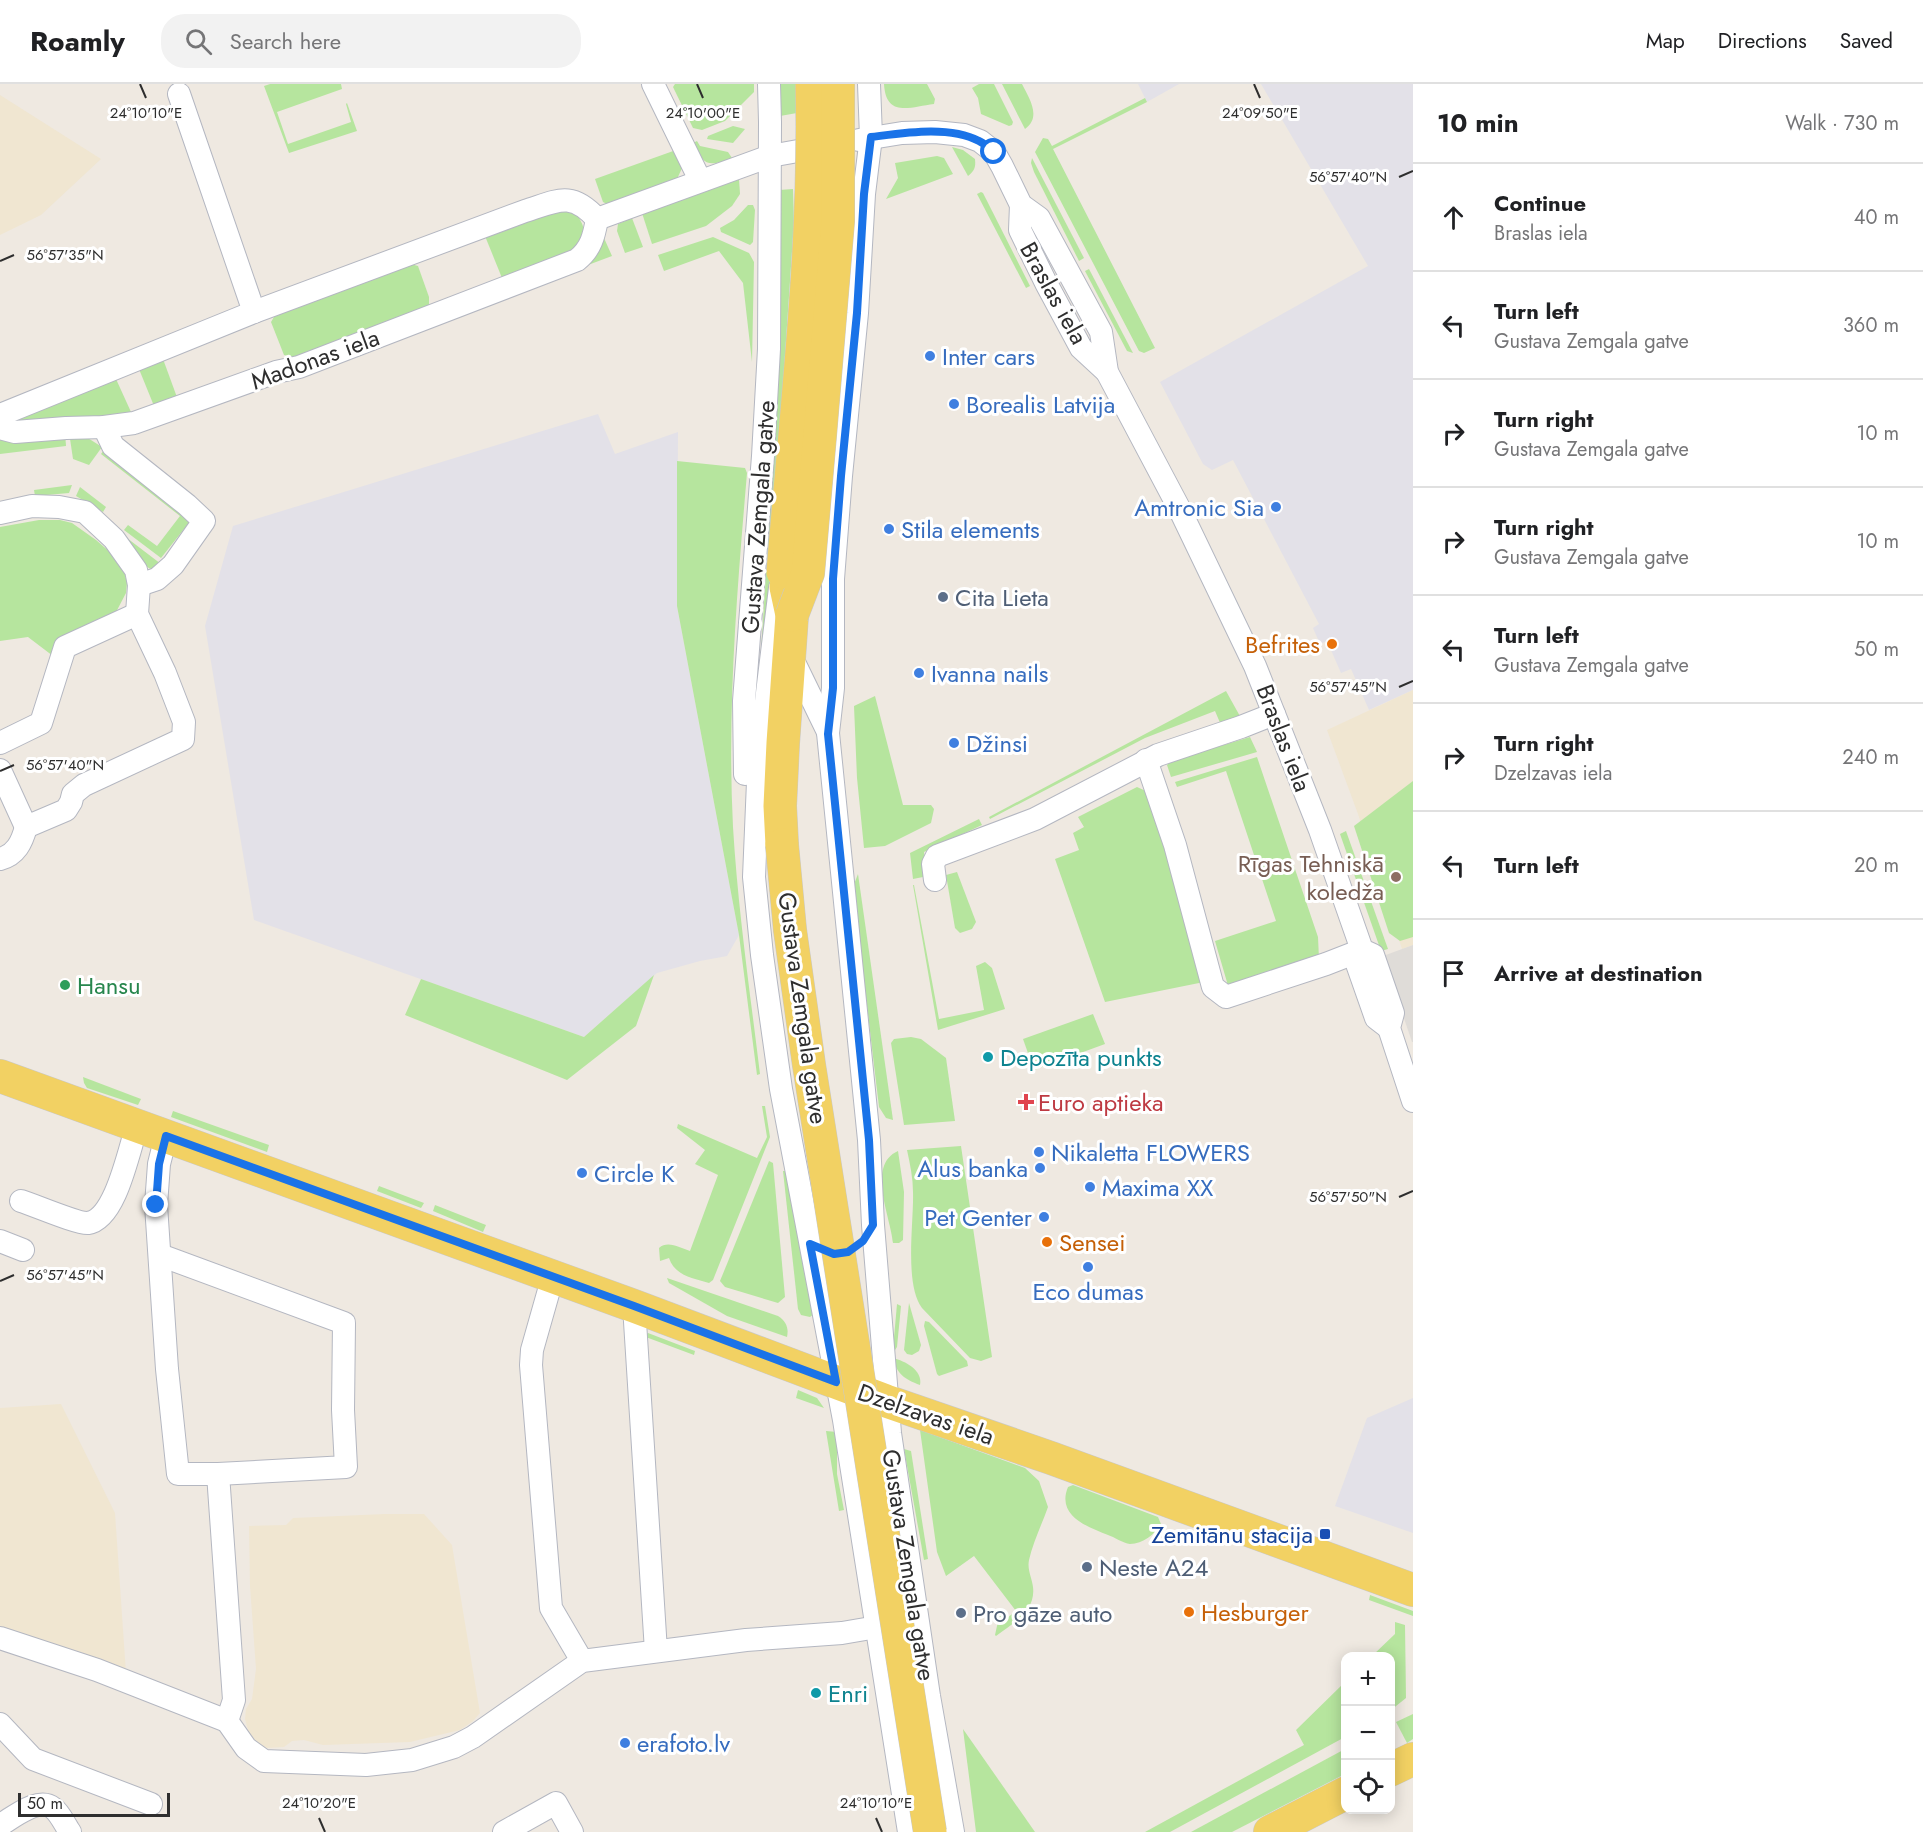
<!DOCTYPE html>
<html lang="en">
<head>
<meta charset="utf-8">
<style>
  body { margin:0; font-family:Jost,sans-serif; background:#f2f2f2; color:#202124 }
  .controls { position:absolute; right:18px; bottom:18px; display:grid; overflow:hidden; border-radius:12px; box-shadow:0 3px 15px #0003 }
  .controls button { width:54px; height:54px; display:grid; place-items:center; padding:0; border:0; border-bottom:2px solid #e0e0e0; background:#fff; color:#202124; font:30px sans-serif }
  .scale { position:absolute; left:18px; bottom:15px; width:152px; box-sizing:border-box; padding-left:6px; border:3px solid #2e2e2e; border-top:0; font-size:16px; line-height:21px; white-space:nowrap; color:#2e2e2e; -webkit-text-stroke:4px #fff; paint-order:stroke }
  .stop { position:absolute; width:18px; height:18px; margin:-14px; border:4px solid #1a73e8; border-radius:50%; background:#fff }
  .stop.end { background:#1a73e8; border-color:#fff; box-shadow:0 2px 6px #0008 }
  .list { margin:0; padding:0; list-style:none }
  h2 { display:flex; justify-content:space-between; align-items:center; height:78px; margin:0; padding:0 24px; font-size:26px }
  h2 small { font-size:20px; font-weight:400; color:#757577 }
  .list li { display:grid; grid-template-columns:39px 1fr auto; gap:18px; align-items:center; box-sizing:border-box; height:108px; padding:0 24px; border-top:2px solid #e0e0e0 }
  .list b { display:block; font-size:22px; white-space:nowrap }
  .list p { margin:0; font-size:20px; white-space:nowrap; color:#757577 }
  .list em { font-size:20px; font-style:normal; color:#757577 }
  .icon { flex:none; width:33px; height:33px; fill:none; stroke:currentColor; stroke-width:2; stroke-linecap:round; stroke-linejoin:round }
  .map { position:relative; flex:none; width:1413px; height:1748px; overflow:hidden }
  header { display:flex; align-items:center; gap:36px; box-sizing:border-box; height:84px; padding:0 30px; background:#fff; border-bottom:2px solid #e0e0e0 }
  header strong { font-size:28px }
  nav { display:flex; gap:33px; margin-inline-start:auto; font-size:21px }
  .search { width:420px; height:54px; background:#f2f2f2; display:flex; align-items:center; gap:15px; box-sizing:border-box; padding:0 21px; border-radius:24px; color:#757577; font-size:22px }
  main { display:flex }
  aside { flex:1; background:#fff }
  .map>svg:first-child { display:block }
  .industrial { fill:#e3e1e8 }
  .education { fill:#f0e6d1 }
  .green { fill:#b6e59e }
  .plaza { fill:#dfdcd8 }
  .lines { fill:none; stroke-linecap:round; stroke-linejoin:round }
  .street-casing { stroke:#b4b7c1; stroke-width:24 }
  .primary-casing { stroke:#c9c9c9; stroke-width:34 }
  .street { stroke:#fff; stroke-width:22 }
  .primary { stroke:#f2d163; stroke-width:33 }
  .primary-bridge-casing { stroke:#c9c9c9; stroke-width:34; stroke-linecap:butt }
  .primary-bridge { stroke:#f2d163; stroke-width:33 }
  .route { stroke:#1a73e8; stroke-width:8 }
  .ticks { fill:none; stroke:#2e2e2e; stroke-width:2 }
  .shop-dot { fill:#3f7fe0; stroke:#fff; stroke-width:2 }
  .service-dot { fill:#5c6f8a; stroke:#fff; stroke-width:2 }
  .food-dot { fill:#e8710a; stroke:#fff; stroke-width:2 }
  .education-dot { fill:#8d6e63; stroke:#fff; stroke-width:2 }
  .leisure-dot { fill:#2e9e5b; stroke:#fff; stroke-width:2 }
  .culture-dot { fill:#0f9aa8; stroke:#fff; stroke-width:2 }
  .health-dot { fill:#e0444e; stroke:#fff; stroke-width:2 }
  .transit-dot { fill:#1a4fb4; stroke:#fff; stroke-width:2 }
  .labels { text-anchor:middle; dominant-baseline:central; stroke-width:6; stroke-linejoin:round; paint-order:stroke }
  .street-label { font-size:24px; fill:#2e2e2e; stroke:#fff }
  .shop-label { font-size:24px; fill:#366cbe; stroke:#fff; text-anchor:start }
  .service-label { font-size:24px; fill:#4e5e75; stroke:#fff; text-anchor:start }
  .food-label { font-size:24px; fill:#c56008; stroke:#fff; text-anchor:start }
  .education-label { font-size:24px; fill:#785e54; stroke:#fff; text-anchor:end }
  .leisure-label { font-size:24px; fill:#27864d; stroke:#fff; text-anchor:start }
  .culture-label { font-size:24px; fill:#0d838f; stroke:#fff; text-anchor:start }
  .health-label { font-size:24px; fill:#be3a42; stroke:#fff; text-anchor:start }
  .transit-label { font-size:24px; fill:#164399; stroke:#fff; text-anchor:end }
  .ticks-label { font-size:15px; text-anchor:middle; fill:#2e2e2e; stroke:#fff; stroke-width:6; stroke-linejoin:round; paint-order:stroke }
</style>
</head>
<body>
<header>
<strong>Roamly</strong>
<div class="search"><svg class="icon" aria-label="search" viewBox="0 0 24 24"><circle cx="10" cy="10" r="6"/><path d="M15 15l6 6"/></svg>Search here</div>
<nav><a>Map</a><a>Directions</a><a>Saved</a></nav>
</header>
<main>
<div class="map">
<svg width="1413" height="1748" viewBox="0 0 1413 1748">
  <rect width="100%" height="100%" fill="#efe9e1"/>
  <g class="industrial">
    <polygon points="1138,0 1179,0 1147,18"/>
    <polygon points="1261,0 1413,0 1413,606 1369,626 1351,585 1341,589 1327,557 1320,560 1313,544 1319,540 1233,376 1212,386 1203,380 1160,298 1368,182"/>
    <polygon points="598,330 615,370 678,348 677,522 739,851 727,872 700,877 657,889 584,953 254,836 205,542 233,442"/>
    <polygon points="1413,1314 1413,1449 1335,1422 1367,1334"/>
  </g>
  <g class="education">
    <polygon points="0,11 101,75 41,131 0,151"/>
    <polygon points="1413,606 1413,861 1402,865 1358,730 1327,646"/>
    <polygon points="61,1320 115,1429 126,1589 0,1543 0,1324"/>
    <polygon points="385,1430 424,1430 452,1461 480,1629 473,1637 460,1646 410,1658 323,1661 304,1656 292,1657 284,1663 267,1664 260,1662 250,1653 245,1635 246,1625 252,1615 256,1585 250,1502 249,1442 286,1441 293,1434"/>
  </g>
  <g class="green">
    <polygon points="270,0 341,0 342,5 277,28 288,60 351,38 346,20 347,19 357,47 289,69 264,2"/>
    <polygon points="675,0 754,0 754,8 725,37 702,46 693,44 673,3"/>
    <polygon points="779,0 799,0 797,29 780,32"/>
    <path d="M884 0H927L935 15 934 20C910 23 886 34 884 0Z"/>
    <polygon points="979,0 994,0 1013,38 1012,41 1009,42 981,30 978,14 972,4"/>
    <path d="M1002 0H1022C1029 14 1042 33 1025 45Z"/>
    <polygon points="1145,14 1147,18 1053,65 1155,264 1144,269 1139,267 1035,68 1043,54 1048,55 1052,62"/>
    <polygon points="733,42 745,45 733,59 707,55 708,52"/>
    <path d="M697 57 700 62 728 68 732 74C708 83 704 82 693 59Z"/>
    <path d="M952 63 963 66 975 75C976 84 974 87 968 92Z"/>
    <polygon points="676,66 683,82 677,95 607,120 603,118 595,95"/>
    <polygon points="937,72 944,74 953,90 886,115 898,94 895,79"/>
    <polygon points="1032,74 1084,174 1079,177 1034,88 1031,79"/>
    <polygon points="739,95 740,110 732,122 706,142 652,160 642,129"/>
    <polygon points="793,105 794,138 763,596 759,596 778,308 779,106"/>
    <polygon points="981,108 983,109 1030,202 1026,204 977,110"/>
    <polygon points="748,121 753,121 755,126 753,158 750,161 721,148 720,144 734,136"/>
    <path d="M560 124 575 128C586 144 587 150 578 167L502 194 485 152Z"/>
    <polygon points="632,134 643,163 625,169 617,147 618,140"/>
    <polygon points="713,153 749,169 754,178 752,278 743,199 719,167 664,187 658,171"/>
    <polygon points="604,154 612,172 588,181 599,168"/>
    <polygon points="411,180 418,182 429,213 429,221 295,274 284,271 271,238 277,228"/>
    <polygon points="1089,185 1133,269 1127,267 1085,187"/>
    <polygon points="163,275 178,316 154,322 139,285"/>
    <polygon points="116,295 131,328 22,342 16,338 22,332"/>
    <polygon points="65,348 66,362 0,370 0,356"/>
    <polygon points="69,348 83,351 102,363 89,381 73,375"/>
    <polygon points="104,366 195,436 188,446 184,445 161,474 124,446 128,441 157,462 180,432 101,370"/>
    <path d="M677 377 745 384 747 389C737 507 727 625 733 743 738 826 750 908 760 990L757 991 739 851 677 522Z"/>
    <polygon points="72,401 69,409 35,412 34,406"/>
    <polygon points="80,403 106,423 103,428 76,412"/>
    <polygon points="39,436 60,436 72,439 96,456 111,469 124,486 127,499 126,509 114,532 53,572 28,553 0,557 0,443"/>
    <path d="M123 451 161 480 151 485C140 481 132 461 123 451Z"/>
    <polygon points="1226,607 1241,634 1221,641 1215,627 1145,654 990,735 989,733"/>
    <polygon points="875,612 903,721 931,721 934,725 931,739 885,762 864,764 857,694 854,622"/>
    <polygon points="1250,653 1257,668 1171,693 1167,681 1171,677"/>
    <polygon points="1257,673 1318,853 1319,875 1229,905 1215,857 1276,837 1226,687 1177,703 1175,698"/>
    <polygon points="1413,697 1413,853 1400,857 1389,849 1354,742"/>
    <polygon points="1137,703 1148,708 1204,898 1105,918 1055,775 1079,766 1073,749 1084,743 1078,733"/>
    <polygon points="979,735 982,741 924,768 928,792 913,795 910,769"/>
    <polygon points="1346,747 1388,865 1381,867 1340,750"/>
    <polygon points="957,788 976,838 972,845 960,849 955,844 946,791"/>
    <polygon points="858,790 893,1036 886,1034 879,1023 853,803"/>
    <polygon points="913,801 914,801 939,935 984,926 976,882 985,878 992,884 1005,925 938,946"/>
    <polygon points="654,891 636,942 567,996 405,931 421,895 584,953"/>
    <polygon points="1093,930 1105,960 1034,986 1023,955"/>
    <polygon points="911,953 921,955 946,974 955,1037 904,1041 891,959 894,955"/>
    <polygon points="83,993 141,1015 138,1021 87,1004 84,999"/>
    <path d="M762 1022H765L770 1053 713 1196 709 1199C693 1194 675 1192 669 1174L660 1177 659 1164C668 1156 680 1164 690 1167L718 1091 695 1080 705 1066 677 1044 678 1040 757 1074 767 1053Z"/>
    <polygon points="173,1027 269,1061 267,1068 171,1033"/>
    <path d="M961 1062 992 1273 981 1277 970 1274 922 1224C904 1200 914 1138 913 1108 913 1094 910 1080 907 1066Z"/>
    <path d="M898 1067 904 1108 903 1156 899 1159H893C891 1133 866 1081 898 1067Z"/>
    <polygon points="769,1077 773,1079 785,1213 778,1219 725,1203 720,1197"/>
    <polygon points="783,1087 787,1087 815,1229 810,1233 801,1231 798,1225"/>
    <polygon points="379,1102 424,1119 421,1124 377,1107"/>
    <polygon points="435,1121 486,1141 483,1148 433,1127"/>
    <path d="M667 1194 778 1232C786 1237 789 1244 787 1253L727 1232 669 1199Z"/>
    <polygon points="909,1219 921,1261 919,1267 912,1271 907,1270 904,1266"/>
    <polygon points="897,1220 901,1222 897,1263 895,1266 893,1265"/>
    <polygon points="925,1237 929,1238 967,1277 968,1282 939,1292 937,1290 924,1242"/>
    <polygon points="648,1249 695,1267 694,1271 643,1252"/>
    <path d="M893 1274C905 1277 923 1286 920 1301 904 1295 897 1290 893 1274Z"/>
    <polygon points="798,1306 817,1314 824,1324 796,1314"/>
    <path d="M920 1346 1025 1384 1039 1397 1048 1423C1042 1440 1033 1458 1029 1476 1027 1486 1032 1494 1033 1503 1036 1527 1013 1539 996 1552L995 1551 999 1533 1003 1530 1007 1534 1016 1527 974 1472 946 1492 937 1468Z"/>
    <polygon points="826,1347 837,1348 837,1390 844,1426 839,1427"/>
    <polygon points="904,1365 911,1367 928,1475 924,1476"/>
    <path d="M1073 1401 1158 1433 1161 1440C1155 1450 1143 1460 1130 1460 1123 1459 1114 1453 1108 1451 1088 1443 1056 1432 1068 1403Z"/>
    <polygon points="1370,1511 1413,1527 1413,1532 1369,1516"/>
    <polygon points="1395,1538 1405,1541 1406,1614 1391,1626 1390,1572 1372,1572 1395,1550"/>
    <polygon points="1345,1598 1345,1653 1170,1748 1145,1748 1304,1661 1296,1646"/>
    <polygon points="1413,1630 1413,1655 1407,1659 1396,1638"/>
    <polygon points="963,1645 1035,1748 976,1748"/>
    <polygon points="1345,1665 1345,1690 1232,1748 1191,1748"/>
  </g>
  <polygon class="plaza" points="1413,861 1413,958 1412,958 1383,872"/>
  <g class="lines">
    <g class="street-casing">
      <g id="street">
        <polyline points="653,0 700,96"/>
        <polyline points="869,0 871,53 864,110 857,229 841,392 833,495 833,604 828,649 869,1056 873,1141 890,1349 929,1612 953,1748"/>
        <polyline points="179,10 254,228"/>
        <polyline points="859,56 902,49 935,48 964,51 980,57 994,68 1002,82 1021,121 1039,134 1101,248 1107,288 1179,424 1255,582 1320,746 1362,866 1373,871 1393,929 1389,944 1413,1017"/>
        <polyline points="1021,121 1020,146 1046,199 1081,264 1107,288"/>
        <polyline points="597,135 770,72 826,62"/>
        <path d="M0 331 254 228 525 127C557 117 571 106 597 135"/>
        <polyline points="104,343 113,362 187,421 204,437 173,481 157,495 139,501"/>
        <path d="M0 344 15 348 66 344 104 343 134 339 276 288 299 283 577 176C591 165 594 152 597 135"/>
        <polyline points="0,429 32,422 59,423 85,428 114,455 136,486 139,501 137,530 165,589 184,638 183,655 84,701 73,710 71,718 66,726 26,743 0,686"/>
        <polyline points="780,504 759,674 754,793 762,871 781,1005 844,1336 909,1748"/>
        <polyline points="791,572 828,648"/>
        <polyline points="0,659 41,639 65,563 137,530"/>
        <polyline points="1146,676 1175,761 1213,903 1226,913 1326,880 1362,866"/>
        <polyline points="745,690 744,617 763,372 769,265 770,38 769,0"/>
        <path d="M0 775C16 771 22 758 26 743"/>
        <polyline points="935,796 933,780 937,772 1035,735 1158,671 1241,643 1274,630"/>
        <polyline points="1362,866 1356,877 1376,934 1389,944"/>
        <polyline points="166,1052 159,1080 156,1121 167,1285 178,1390 218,1390 234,1616 227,1637"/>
        <path d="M21 1117C34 1121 78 1140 88 1139 116 1135 129 1065 137 1042"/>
        <polyline points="0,1157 23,1166"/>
        <polyline points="160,1171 344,1239 343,1326 346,1383 218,1390"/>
        <polyline points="553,1192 532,1266 531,1281 551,1524 582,1577"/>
        <polyline points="634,1222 656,1567"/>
        <polyline points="0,1554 97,1586 227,1637 246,1664 264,1677 366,1681 412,1676 454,1663 473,1653 582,1577 746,1556 842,1549 877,1543"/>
        <polyline points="0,1640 33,1675 151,1720"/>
        <path d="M0 1741C13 1734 38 1712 53 1724 60 1729 65 1741 70 1748"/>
        <polyline points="504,1748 556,1719 572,1748"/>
      </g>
    </g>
    <g class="primary-casing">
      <g id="primary">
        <polyline points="782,761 780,722 783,659 792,531 786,503"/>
        <polyline points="0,992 634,1222 886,1317 1051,1374 1413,1506"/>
        <polyline points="1390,1686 1413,1675"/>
        <polyline points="1270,1748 1346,1709"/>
      </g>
    </g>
    <use href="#street" class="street"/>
    <use href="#primary" class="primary"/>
    <g class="primary-bridge-casing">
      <g id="primary-bridge">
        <path d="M783 488C796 326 816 163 812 0"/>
        <polyline points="792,531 808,489 820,351 838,137 838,0"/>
        <polyline points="782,761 790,846 809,981 930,1748"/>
      </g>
    </g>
    <use href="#primary-bridge" class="primary-bridge"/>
  </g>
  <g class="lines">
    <path class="route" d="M156 1121 159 1080 166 1052 634 1222 836 1298 810 1160 834 1170 848 1168 863 1157 873 1141 869 1056 828 650 833 604V495L841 392 857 229 864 110 871 53C903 49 949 41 979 57 984 59 989 65 994 68"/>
  </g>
  <path class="ticks" d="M140 0 146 14M697 0 703 14M1254 0 1260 14M1399 93 1413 87M0 177 14 171M1399 603 1413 597M0 687 14 681M1399 1113 1413 1107M0 1197 14 1191M319 1734 325 1748M876 1734 882 1748"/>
  <g class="shop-dot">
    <circle cx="930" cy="272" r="6"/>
    <circle cx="954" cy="320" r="6"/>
    <circle cx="1276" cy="423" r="6"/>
    <circle cx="889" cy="445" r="6"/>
    <circle cx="919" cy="589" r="6"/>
    <circle cx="954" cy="659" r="6"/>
    <circle cx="1039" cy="1068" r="6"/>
    <circle cx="1040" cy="1084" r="6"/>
    <circle cx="582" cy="1089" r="6"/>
    <circle cx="1090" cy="1103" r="6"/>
    <circle cx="1044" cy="1133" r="6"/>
    <circle cx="1088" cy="1183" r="6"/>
    <circle cx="625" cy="1659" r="6"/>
  </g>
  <g class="service-dot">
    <circle cx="943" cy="513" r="6"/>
    <circle cx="1087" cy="1483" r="6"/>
    <circle cx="961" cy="1529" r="6"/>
  </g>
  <g class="food-dot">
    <circle cx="1332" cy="560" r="6"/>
    <circle cx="1047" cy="1158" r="6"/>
    <circle cx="1189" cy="1528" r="6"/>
  </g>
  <circle class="education-dot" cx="1396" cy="793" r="6"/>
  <circle class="leisure-dot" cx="65" cy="901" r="6"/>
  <g class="culture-dot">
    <circle cx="988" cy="973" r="6"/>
    <circle cx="816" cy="1609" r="6"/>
  </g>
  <path class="health-dot" d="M1023 1009h6v6h6v6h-6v6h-6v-6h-6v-6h6z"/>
  <rect class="transit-dot" x="1319" y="1444" width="12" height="12" rx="3"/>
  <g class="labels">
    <g class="street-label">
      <text transform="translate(1054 209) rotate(61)">Braslas iela</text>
      <text transform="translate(315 275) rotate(-20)">Madonas iela</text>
      <text transform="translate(758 433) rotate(-86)">Gustava Zemgala gatve</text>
      <text transform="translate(1284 654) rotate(69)">Braslas iela</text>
      <text transform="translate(803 924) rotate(82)">Gustava Zemgala gatve</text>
      <text transform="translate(926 1330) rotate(19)">Dzelzavas iela</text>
      <text transform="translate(909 1481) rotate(81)">Gustava Zemgala gatve</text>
    </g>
    <g class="shop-label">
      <text x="942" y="272">Inter cars</text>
      <text x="966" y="320">Borealis Latvija</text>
      <text x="1264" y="423" text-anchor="end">Amtronic Sia</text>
      <text x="901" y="445">Stila elements</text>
      <text x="931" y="589">Ivanna nails</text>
      <text x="966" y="659">Džinsi</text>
      <text x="1051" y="1068">Nikaletta FLOWERS</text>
      <text x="1028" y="1084" text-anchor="end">Alus banka</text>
      <text x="594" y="1089">Circle K</text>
      <text x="1102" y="1103">Maxima XX</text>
      <text x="1032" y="1133" text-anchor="end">Pet Genter</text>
      <text x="1088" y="1207" text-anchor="middle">Eco dumas</text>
      <text x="637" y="1659">erafoto.lv</text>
    </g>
    <g class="service-label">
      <text x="955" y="513">Cita Lieta</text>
      <text x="1099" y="1483">Neste A24</text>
      <text x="973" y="1529">Pro gāze auto</text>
    </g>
    <g class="food-label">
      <text x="1320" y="560" text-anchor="end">Befrites</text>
      <text x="1059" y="1158">Sensei</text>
      <text x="1201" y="1528">Hesburger</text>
    </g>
    <g class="education-label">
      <text x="1384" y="779">Rīgas Tehniskā<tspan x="1384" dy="28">koledža</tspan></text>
    </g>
    <g class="leisure-label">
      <text x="77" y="901">Hansu</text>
    </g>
    <g class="culture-label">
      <text x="1000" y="973">Depozīta punkts</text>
      <text x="828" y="1609">Enri</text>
    </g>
    <g class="health-label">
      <text x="1038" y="1018">Euro aptieka</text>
    </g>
    <g class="transit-label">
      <text x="1313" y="1450">Zemitānu stacija</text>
    </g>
  </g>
  <g class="ticks-label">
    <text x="146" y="34">24°10'10"E</text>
    <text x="703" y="34">24°10'00"E</text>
    <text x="1260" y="34">24°09'50"E</text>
    <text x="1348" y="98">56°57'40"N</text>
    <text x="65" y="176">56°57'35"N</text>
    <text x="1348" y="608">56°57'45"N</text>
    <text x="65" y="686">56°57'40"N</text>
    <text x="1348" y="1118">56°57'50"N</text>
    <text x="65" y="1196">56°57'45"N</text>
    <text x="319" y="1724">24°10'20"E</text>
    <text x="876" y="1724">24°10'10"E</text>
  </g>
</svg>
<div class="controls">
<button>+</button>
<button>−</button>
<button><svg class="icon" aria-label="locate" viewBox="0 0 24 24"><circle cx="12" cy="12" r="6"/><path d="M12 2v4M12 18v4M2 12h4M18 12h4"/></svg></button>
</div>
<div class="scale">50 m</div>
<div class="stop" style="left:994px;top:68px"></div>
<div class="stop end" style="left:156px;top:1121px"></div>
</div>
<aside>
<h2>10 min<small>Walk · 730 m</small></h2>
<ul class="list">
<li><svg class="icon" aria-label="ahead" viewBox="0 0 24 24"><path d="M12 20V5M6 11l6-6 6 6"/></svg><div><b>Continue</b><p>Braslas iela</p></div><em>40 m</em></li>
<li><svg class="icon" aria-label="left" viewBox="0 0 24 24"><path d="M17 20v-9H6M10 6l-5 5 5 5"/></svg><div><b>Turn left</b><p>Gustava Zemgala gatve</p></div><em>360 m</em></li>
<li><svg class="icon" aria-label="right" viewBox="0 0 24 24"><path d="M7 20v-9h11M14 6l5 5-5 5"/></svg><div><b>Turn right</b><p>Gustava Zemgala gatve</p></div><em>10 m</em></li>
<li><svg class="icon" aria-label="right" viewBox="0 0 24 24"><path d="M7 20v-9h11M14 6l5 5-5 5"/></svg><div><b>Turn right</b><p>Gustava Zemgala gatve</p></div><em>10 m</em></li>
<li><svg class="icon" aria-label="left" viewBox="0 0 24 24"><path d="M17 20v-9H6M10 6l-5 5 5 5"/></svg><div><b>Turn left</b><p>Gustava Zemgala gatve</p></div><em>50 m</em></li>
<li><svg class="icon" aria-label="right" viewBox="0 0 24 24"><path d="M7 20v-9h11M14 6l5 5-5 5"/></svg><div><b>Turn right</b><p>Dzelzavas iela</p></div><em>240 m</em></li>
<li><svg class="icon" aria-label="left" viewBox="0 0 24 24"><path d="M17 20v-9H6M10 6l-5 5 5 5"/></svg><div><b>Turn left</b></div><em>20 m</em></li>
<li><svg class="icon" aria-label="arrive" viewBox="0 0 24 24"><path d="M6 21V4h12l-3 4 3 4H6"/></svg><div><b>Arrive at destination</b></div></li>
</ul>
</aside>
</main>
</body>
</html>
